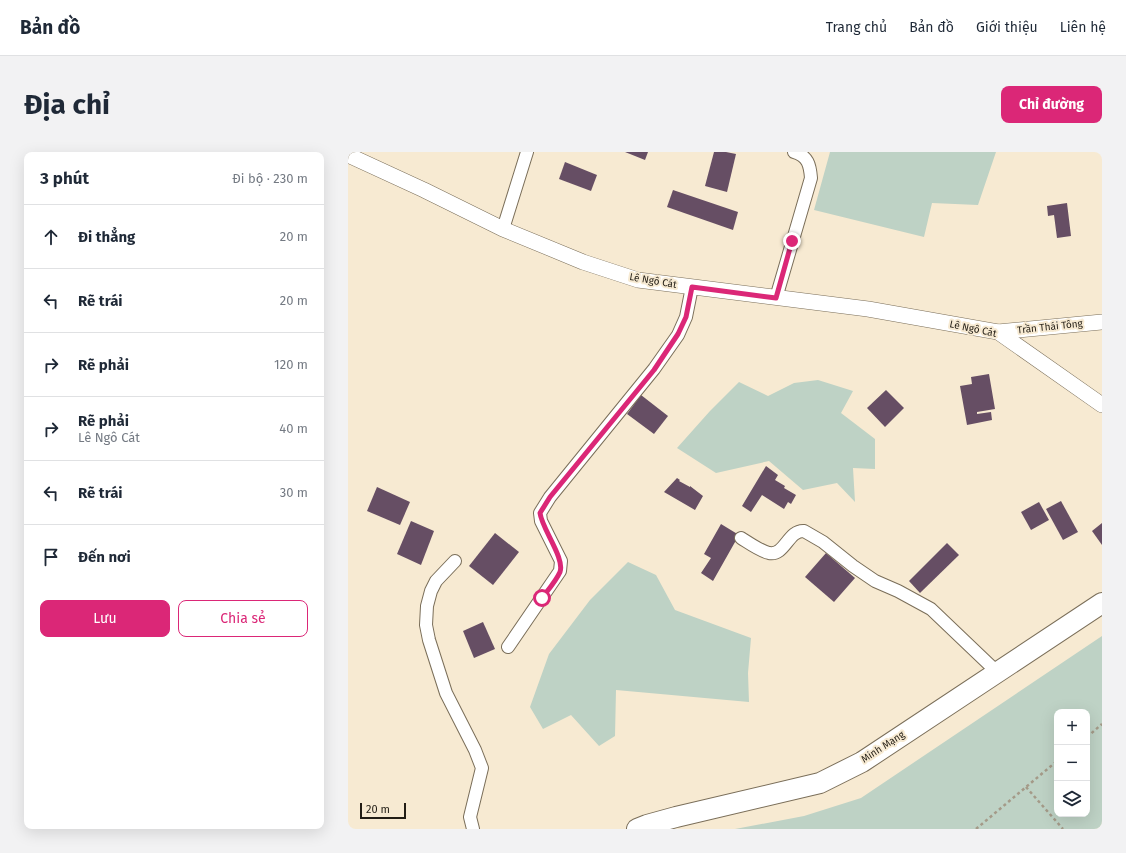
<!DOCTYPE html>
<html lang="vi">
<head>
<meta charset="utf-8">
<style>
  body { margin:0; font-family:"Fira Sans",sans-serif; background:#f2f2f3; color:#1f2937 }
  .controls { position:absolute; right:12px; bottom:12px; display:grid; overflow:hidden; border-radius:8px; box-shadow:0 4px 16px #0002 }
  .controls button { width:36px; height:36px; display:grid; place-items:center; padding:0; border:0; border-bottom:1px solid #e0e1e3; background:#fff; color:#1f2937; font:20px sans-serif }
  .scale { position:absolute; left:12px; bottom:10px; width:46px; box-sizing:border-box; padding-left:4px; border:2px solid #221d15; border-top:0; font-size:11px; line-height:14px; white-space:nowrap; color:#221d15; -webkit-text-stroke:3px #f7ead2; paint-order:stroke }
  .stop { position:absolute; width:12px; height:12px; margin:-9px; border:3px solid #db2777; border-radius:50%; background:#fff }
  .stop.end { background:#db2777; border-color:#fff; box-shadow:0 1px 4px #0008 }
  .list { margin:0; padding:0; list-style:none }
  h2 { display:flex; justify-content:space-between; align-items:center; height:52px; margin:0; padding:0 16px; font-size:17px }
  h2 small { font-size:13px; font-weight:400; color:#747a83 }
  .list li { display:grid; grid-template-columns:26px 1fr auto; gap:12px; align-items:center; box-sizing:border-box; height:64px; padding:0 16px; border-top:1px solid #e0e1e3 }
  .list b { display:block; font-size:15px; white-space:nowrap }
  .list p { margin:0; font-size:13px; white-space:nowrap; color:#747a83 }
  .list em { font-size:13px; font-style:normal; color:#747a83 }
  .actions { display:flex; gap:8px; padding:12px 16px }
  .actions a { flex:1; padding:9px 0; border:1px solid #db2777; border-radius:8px; text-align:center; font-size:14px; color:#db2777 }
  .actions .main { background:#db2777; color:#fff }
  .icon { flex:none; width:22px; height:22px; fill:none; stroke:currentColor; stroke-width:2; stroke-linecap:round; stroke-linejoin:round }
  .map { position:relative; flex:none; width:754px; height:677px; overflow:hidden; border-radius:8px }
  header { display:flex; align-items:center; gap:24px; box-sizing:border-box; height:56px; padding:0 20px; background:#fff; border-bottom:1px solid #e0e1e3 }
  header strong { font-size:19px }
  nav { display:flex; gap:22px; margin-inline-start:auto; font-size:14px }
  .intro { display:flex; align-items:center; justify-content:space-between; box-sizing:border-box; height:96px; padding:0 24px }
  h1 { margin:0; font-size:28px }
  .button { padding:10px 18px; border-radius:8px; background:#db2777; color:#fff; font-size:14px; font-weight:700 }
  main { display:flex; gap:24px; padding:0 24px }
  aside { flex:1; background:#fff; border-radius:8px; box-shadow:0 4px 16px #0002 }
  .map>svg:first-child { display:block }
  .green { fill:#bed2c5; fill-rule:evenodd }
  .building { fill:#664e64 }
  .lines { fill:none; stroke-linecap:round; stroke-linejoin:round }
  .minor-casing { stroke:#7a6e59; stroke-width:14 }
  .tertiary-casing { stroke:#7a6e59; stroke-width:16 }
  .trunk-casing { stroke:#7a6e59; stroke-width:22 }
  .path { stroke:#a49a88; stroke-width:2.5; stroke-dasharray:3 3; stroke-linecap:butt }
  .minor { stroke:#fff; stroke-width:12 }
  .tertiary { stroke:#fff; stroke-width:15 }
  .trunk { stroke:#fff; stroke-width:20 }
  .route { stroke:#db2777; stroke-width:5 }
  .labels { text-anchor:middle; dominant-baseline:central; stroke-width:4; stroke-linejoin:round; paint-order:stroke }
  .street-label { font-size:10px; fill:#221d15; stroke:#f7ead2 }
</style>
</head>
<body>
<header>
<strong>Bản đồ</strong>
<nav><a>Trang chủ</a><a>Bản đồ</a><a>Giới thiệu</a><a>Liên hệ</a></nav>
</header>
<div class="intro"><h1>Địa chỉ</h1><a class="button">Chỉ đường</a></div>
<main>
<aside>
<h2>3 phút<small>Đi bộ · 230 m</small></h2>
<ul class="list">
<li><svg class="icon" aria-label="ahead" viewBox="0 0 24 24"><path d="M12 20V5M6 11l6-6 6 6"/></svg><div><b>Đi thẳng</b></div><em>20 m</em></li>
<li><svg class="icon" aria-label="left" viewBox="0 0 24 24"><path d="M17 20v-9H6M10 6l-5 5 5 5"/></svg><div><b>Rẽ trái</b></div><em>20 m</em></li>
<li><svg class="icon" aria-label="right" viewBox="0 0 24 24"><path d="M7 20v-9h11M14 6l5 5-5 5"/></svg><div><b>Rẽ phải</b></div><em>120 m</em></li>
<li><svg class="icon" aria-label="right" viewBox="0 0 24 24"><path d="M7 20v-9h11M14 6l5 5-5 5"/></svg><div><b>Rẽ phải</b><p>Lê Ngô Cát</p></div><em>40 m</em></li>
<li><svg class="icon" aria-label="left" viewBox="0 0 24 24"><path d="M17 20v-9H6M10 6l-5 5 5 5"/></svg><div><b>Rẽ trái</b></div><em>30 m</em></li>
<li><svg class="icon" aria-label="arrive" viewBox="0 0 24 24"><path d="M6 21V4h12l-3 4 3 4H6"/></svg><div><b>Đến nơi</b></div></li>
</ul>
<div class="actions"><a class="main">Lưu</a><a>Chia sẻ</a></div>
</aside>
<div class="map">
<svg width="754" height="677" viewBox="0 0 754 677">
  <rect width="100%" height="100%" fill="#f7ead2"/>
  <g class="green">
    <polygon points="482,0 648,0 630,53 584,51 576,85 466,58"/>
    <polygon points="470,228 505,239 493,261 527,287 527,317 505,316 507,350 489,331 455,338 421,309 368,321 329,296 362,259 391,230 420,244 446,231"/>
    <polygon points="280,410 308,423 327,458 403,486 400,521 401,550 268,538 267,584 251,594 223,563 195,577 182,555 201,502 242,448"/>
    <path d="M754 484V677H387L456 664 513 646ZM709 560H739V662H709Z"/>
  </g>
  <g class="building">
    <polygon points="277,0 300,0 297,8"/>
    <polygon points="366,0 378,0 388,2 379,40 357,34"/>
    <polygon points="217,10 249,23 243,39 211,27"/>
    <polygon points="325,38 390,60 385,78 319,55"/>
    <polygon points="719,51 723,84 709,86 706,63 700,64 699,54"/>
    <polygon points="641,222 647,257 629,260 629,262 643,260 644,268 619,273 612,234 624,232 623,225"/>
    <polygon points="538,238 556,256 537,275 519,256"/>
    <polygon points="293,243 320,264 306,282 279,262"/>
    <polygon points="418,314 430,323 427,328 437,334 436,336 448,343 443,352 440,350 436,357 414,343 403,360 394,354"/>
    <polygon points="329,326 332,328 331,329 342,335 342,334 355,344 347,358 316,340"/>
    <polygon points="29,335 62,350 52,373 19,359"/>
    <polygon points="713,349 730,380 715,388 698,357"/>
    <polygon points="691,350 701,368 683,378 673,360"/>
    <polygon points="63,369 86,379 73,413 49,402"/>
    <polygon points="754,371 754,393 744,379"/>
    <polygon points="373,372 391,383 365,429 353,421 363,406 356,402"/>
    <polygon points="147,381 171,400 145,433 121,414"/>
    <polygon points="599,391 611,403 572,441 561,429"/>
    <polygon points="478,401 507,426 486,450 457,425"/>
    <polygon points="135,470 147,497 126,506 115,479"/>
  </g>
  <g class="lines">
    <g class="minor-casing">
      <g id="minor">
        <polyline points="155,77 179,0"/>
        <path d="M428 146 463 26C462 13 460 4 446 0"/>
        <path d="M393 386C401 391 412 399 421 401 437 404 440 378 456 379L475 390 505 414 527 429 550 439 583 457 649 520"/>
        <polyline points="107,409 88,429 83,439 79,454 78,473 81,488 98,541 127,598 134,616 122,665 125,677"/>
        <polyline points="160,495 212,419 213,409 193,369 192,361 202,345 306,217 330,183 338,165 344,135"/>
      </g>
    </g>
    <g class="tertiary-casing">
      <g id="tertiary">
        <polyline points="0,3 76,38 155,77 235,110 290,128 520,157 650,180 754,253"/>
        <polyline points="650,180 754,170"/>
      </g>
    </g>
    <g class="trunk-casing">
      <polyline id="trunk" points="289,677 299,673 328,665 472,631 514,610 754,451"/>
    </g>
    <g class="path">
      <polyline points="739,585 754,572"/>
      <polyline points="678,635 715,677"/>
      <polyline points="628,677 709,609"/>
    </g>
    <use href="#minor" class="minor"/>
    <use href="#tertiary" class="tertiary"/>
    <use href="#trunk" class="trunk"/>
  </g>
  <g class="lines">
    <path class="route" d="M194 446C200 438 208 429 212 420 217 406 194 377 192 361L202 345 306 218 330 182 338 165 344 135 428 146 444 89"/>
  </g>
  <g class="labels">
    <g class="street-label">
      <text transform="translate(305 129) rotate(10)">Lê Ngô Cát</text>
      <text transform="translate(702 175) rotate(-6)">Trần Thái Tông</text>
      <text transform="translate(625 177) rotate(12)">Lê Ngô Cát</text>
      <text transform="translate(535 595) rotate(-33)">Minh Mạng</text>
    </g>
  </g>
</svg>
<div class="controls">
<button>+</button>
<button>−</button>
<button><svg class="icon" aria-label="layers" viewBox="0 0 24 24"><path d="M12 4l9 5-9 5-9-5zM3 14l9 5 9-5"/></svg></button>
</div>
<div class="scale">20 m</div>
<div class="stop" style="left:194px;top:446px"></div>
<div class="stop end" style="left:444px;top:89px"></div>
</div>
</main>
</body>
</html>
